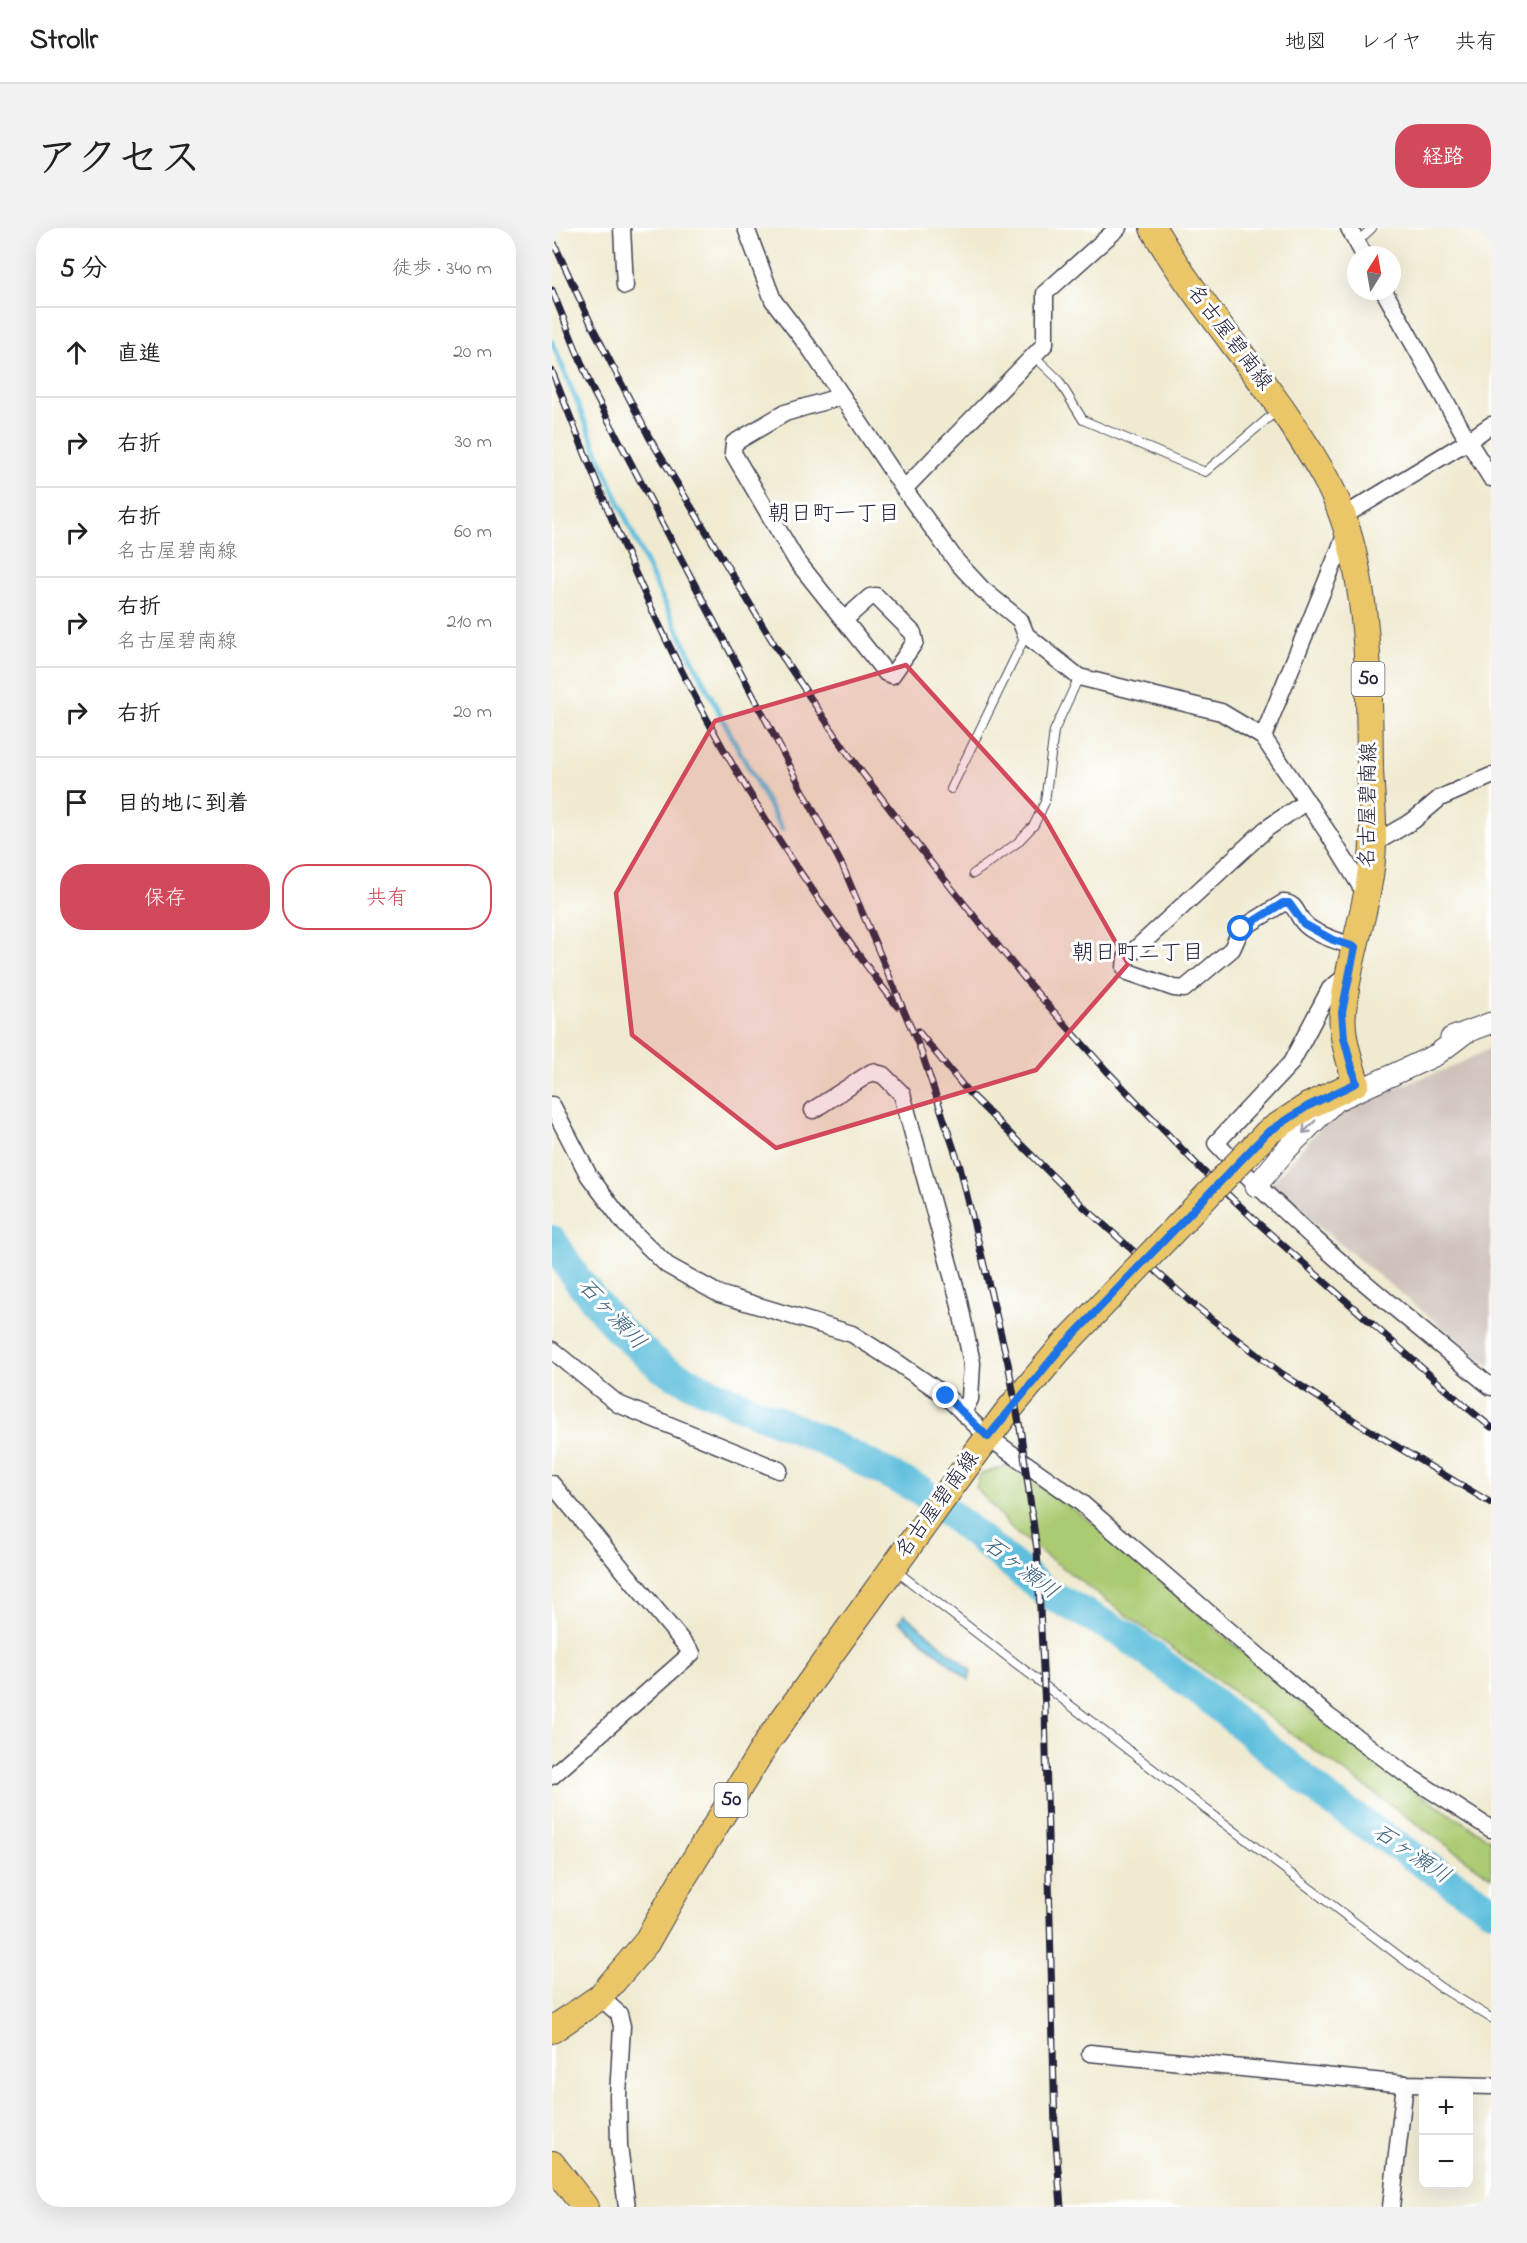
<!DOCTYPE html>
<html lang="ja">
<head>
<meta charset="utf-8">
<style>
  body { margin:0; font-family:"Indie Flower","Klee One",sans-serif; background:#f2f2f2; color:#202124 }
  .controls { position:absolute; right:18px; bottom:18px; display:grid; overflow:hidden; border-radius:12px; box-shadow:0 6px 24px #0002 }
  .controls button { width:54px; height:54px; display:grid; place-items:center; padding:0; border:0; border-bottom:2px solid #e0e0e0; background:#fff; color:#202124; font:30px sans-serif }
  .compass { position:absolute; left:795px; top:18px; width:54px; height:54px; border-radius:50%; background:#fff; box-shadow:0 6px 24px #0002; rotate:11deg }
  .stop { position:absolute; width:18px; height:18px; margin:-14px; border:4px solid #1a73e8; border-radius:50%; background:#fff }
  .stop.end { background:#1a73e8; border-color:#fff; box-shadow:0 2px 6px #0008 }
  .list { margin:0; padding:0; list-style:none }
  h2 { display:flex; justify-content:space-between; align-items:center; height:78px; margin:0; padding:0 24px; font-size:26px }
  h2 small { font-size:20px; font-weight:400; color:#757577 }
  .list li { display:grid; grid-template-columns:39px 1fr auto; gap:18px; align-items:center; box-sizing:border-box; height:90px; padding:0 24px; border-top:2px solid #e0e0e0 }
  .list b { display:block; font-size:22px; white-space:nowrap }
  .list p { margin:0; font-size:20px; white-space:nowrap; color:#757577 }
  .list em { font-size:20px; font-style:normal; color:#757577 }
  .actions { display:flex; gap:12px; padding:18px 24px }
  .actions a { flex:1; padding:14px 0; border:2px solid #d1495b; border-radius:24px; text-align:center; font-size:21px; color:#d1495b }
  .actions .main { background:#d1495b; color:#fff }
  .icon { flex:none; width:33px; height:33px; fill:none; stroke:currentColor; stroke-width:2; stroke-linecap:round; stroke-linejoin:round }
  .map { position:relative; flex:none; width:939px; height:1979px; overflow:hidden; border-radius:24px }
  header { display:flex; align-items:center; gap:36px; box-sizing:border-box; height:84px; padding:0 30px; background:#fff; border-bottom:2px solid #e0e0e0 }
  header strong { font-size:28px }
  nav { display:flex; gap:33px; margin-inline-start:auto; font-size:21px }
  .intro { display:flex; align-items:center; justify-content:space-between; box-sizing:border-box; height:144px; padding:0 36px }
  h1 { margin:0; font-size:42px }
  .button { padding:15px 27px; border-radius:24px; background:#d1495b; color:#fff; font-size:21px; font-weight:700 }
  main { display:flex; gap:36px; padding:0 36px }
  aside { flex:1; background:#fff; border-radius:24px; box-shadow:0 6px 24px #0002 }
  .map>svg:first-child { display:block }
  .industrial { fill:#cec1b9 }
  .green { fill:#abcb72; stroke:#667656; stroke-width:1.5 }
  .water { fill:#5fbfdd; stroke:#40708c; stroke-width:1.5 }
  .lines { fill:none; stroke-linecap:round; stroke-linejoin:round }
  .stream { stroke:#5fbfdd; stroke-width:5 }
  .river { stroke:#5fbfdd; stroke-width:30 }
  .service-casing { stroke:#414051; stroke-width:10 }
  .minor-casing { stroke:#414051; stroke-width:19 }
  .tertiary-casing { stroke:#414051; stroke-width:23 }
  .primary-casing { stroke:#414051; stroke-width:28 }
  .service { stroke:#fff; stroke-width:8 }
  .minor { stroke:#fff; stroke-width:16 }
  .tertiary { stroke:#fff; stroke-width:21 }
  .primary { stroke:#eac669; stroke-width:26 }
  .rail-casing { stroke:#22223b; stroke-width:7 }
  .rail { stroke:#fff; stroke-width:4.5; stroke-dasharray:14; stroke-linecap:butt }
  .primary-bridge-casing { stroke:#414051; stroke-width:28; stroke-linecap:butt }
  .primary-bridge { stroke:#eac669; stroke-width:26 }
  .oneway { stroke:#9c9ca7 }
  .route { stroke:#1a73e8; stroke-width:8 }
  .marked { fill:#d1495b; fill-opacity:0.2; stroke:#d1495b; stroke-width:4.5; stroke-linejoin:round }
  .labels { text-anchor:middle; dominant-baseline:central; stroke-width:6; stroke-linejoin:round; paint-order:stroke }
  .shield { fill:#fff; stroke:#646476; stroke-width:1.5 }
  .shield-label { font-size:20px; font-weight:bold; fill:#22223b }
  .street-label { font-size:21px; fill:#22223b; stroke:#fff }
  .neighbourhood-label { font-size:22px; fill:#22223b; stroke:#fff }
  .water-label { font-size:22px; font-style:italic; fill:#3a617c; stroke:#fff }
</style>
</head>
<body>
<header>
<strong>Strollr</strong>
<nav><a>地図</a><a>レイヤ</a><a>共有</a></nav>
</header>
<div class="intro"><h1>アクセス</h1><a class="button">経路</a></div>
<main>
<aside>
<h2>5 分<small>徒歩 · 340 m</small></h2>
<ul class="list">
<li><svg class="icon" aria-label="ahead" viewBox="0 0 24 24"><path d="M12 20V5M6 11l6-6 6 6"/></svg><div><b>直進</b></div><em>20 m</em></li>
<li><svg class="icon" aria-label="right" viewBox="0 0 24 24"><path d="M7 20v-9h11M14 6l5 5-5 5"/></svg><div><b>右折</b></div><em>30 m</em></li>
<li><svg class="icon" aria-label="right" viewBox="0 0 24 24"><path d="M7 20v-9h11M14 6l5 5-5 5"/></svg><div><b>右折</b><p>名古屋碧南線</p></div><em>60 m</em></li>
<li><svg class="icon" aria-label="right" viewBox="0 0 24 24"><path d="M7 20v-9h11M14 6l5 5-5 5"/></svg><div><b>右折</b><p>名古屋碧南線</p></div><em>210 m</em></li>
<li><svg class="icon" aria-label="right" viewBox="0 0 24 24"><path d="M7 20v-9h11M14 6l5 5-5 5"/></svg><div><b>右折</b></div><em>20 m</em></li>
<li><svg class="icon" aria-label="arrive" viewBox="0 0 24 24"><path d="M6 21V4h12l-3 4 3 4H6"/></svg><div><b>目的地に到着</b></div></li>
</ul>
<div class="actions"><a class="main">保存</a><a>共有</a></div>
</aside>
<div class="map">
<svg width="939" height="1979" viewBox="0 0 939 1979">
  <rect width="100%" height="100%" fill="#fff"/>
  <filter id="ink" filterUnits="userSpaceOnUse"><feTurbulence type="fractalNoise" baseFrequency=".0167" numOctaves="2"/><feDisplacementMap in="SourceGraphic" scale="12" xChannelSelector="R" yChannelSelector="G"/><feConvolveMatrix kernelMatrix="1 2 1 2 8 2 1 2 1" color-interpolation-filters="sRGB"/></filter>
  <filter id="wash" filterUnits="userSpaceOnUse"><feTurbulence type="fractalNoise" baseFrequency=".008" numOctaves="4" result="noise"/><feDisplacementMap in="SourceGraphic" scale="24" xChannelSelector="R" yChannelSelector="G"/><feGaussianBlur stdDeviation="1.35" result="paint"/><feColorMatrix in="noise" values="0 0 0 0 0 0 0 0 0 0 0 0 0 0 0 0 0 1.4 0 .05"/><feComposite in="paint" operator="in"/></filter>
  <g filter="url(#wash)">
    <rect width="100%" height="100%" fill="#f0ead0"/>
    <polygon class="industrial" points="939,820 939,1139 717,958 787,879 898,840"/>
    <polygon class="green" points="458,1237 552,1303 764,1488 861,1562 939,1612 939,1649 577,1389 464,1305 424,1260 428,1246"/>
    <polygon class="water" points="352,1386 419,1442 417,1452 347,1393"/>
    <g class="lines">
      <path class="stream" d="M0 113C39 209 78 305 124 398 157 467 193 534 230 601"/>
      <polyline class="river" points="0,1012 25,1051 65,1100 110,1140 156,1163 267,1211 368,1262 497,1366 573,1407 665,1477 780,1574 939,1681"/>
    </g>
  </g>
  <g filter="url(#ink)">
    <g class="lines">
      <g class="service-casing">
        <g id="service">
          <polyline points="805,14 820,0"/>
          <polyline points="482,128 505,150 531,192 653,244 727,181"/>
          <polyline points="399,561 474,407"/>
          <polyline points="421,646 465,615 482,597 493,574 502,503 527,449"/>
          <polyline points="343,1342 606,1545 888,1759 939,1790"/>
        </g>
      </g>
      <g class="minor-casing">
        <g id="minor">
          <polyline points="70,0 73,58"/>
          <polyline points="194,0 221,72 259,122 352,261 405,334 430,361 468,392 474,407 527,449 669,484 711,509 776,605 814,667"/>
          <polyline points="797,0 812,27"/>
          <polyline points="832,63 916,213 939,250"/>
          <polyline points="290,168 233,185 182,215 181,225 244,332 334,445 340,447 363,414 361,405 324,368 318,369 292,392"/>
          <polyline points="352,261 493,116 493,65 566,0"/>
          <polyline points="790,289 916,213 939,197"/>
          <polyline points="711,509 795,303"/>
          <path d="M755 573 714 601 574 730 573 740 576 744 622 760 632 761 680 721 689 701 731 675C744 675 744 686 751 694 760 706 789 714 803 719"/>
          <polyline points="821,616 862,592 888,570 939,548"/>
          <path d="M798 745 778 761 739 835 664 915C748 1005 844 1081 939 1159"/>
          <polyline points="0,877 37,948 73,996 115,1037 167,1066 300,1106 346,1135 394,1168 436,1209 527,1273 776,1488 852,1545 939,1601"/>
          <polyline points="261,882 320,844 331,847 350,866 406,1069 420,1135 418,1171 411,1185"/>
          <polyline points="0,1122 66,1176 227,1242"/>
          <polyline points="0,1256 140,1425 0,1548"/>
          <polyline points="48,1769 67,1786 70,1798 66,1868 67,1918 75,1979"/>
          <polyline points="538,1825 853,1856 939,1858"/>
          <polyline points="839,1979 853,1856"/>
        </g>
      </g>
      <g class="tertiary-casing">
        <g id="tertiary">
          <polyline points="899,810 939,795"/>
          <polyline points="704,958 734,922 783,873 884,827 913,805"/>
        </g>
      </g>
      <g class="primary-casing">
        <g id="primary">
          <path d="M601 0C653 89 727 164 776 255 818 333 817 453 818 541 819 565 822 590 821 614 820 672 796 726 791 783 788 807 798 832 804 855L756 878 715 905"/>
          <polyline points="0,1802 48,1769 94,1715 130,1652 217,1511 419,1232 455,1184 508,1121"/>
          <polyline points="0,1936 33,1979"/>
        </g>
      </g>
      <use href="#service" class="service"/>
      <use href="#minor" class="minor"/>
      <use href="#tertiary" class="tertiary"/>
      <use href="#primary" class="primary"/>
      <g class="rail-casing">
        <g id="rail">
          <polyline points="0,11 40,98 97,209 224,419 299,530 380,636 477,756 554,842 649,941 705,994 913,1178 939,1199"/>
          <polyline points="0,62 40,161 291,639 369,823 408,939 456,1135 469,1206 485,1322 493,1480 503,1903 509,1979"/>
          <path d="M0 143C47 262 95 382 157 495 211 594 276 688 345 778"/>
          <polyline points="366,803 416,864 532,979 642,1077 729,1145 809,1197 939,1275"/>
        </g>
      </g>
      <use href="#rail" class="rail"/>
      <g class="primary-bridge-casing">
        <polyline id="primary-bridge" points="508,1121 715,905"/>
      </g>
      <use href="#primary-bridge" class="primary-bridge"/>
    </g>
    <defs><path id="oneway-shaft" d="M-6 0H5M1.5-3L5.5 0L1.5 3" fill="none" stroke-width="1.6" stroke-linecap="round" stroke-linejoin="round" transform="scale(1.5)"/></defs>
    <use class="oneway" href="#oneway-shaft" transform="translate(757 899) rotate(135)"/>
  </g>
  <g class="lines" filter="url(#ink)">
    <polyline class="route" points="394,1168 436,1209 508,1121 715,905 756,878 804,855 792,810 790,784 803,719 781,712 752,696 737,675 731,675 689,701"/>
  </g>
  <path class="marked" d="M354 437 493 590 576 736 484 842 224 920 80 807 64 665 163 493Z"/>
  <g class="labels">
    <g class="shield">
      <rect x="799.5" y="434" width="33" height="34" rx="4.5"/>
      <rect x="162.5" y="1555" width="33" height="34" rx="4.5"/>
    </g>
    <g class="shield-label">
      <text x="816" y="451">50</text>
      <text x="179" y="1572">50</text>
    </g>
    <g class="street-label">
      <text transform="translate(677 110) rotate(53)">名古屋碧南線</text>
      <text transform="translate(817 577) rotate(-89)">名古屋碧南線</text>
      <text transform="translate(386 1277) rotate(-54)">名古屋碧南線</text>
    </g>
    <g class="neighbourhood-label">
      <text x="282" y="287">朝日町一丁目</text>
      <text x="586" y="726">朝日町二丁目</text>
    </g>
    <g class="water-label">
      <text transform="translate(59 1087) rotate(47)">石ヶ瀬川</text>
      <text transform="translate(468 1341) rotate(37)">石ヶ瀬川</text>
      <text transform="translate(859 1627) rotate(34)">石ヶ瀬川</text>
    </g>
  </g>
</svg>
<div class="controls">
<button>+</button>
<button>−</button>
</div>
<svg class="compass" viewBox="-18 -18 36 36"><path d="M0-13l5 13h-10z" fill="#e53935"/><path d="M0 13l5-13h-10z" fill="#757577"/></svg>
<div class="stop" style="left:689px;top:701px"></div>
<div class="stop end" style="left:394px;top:1168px"></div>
</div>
</main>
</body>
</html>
